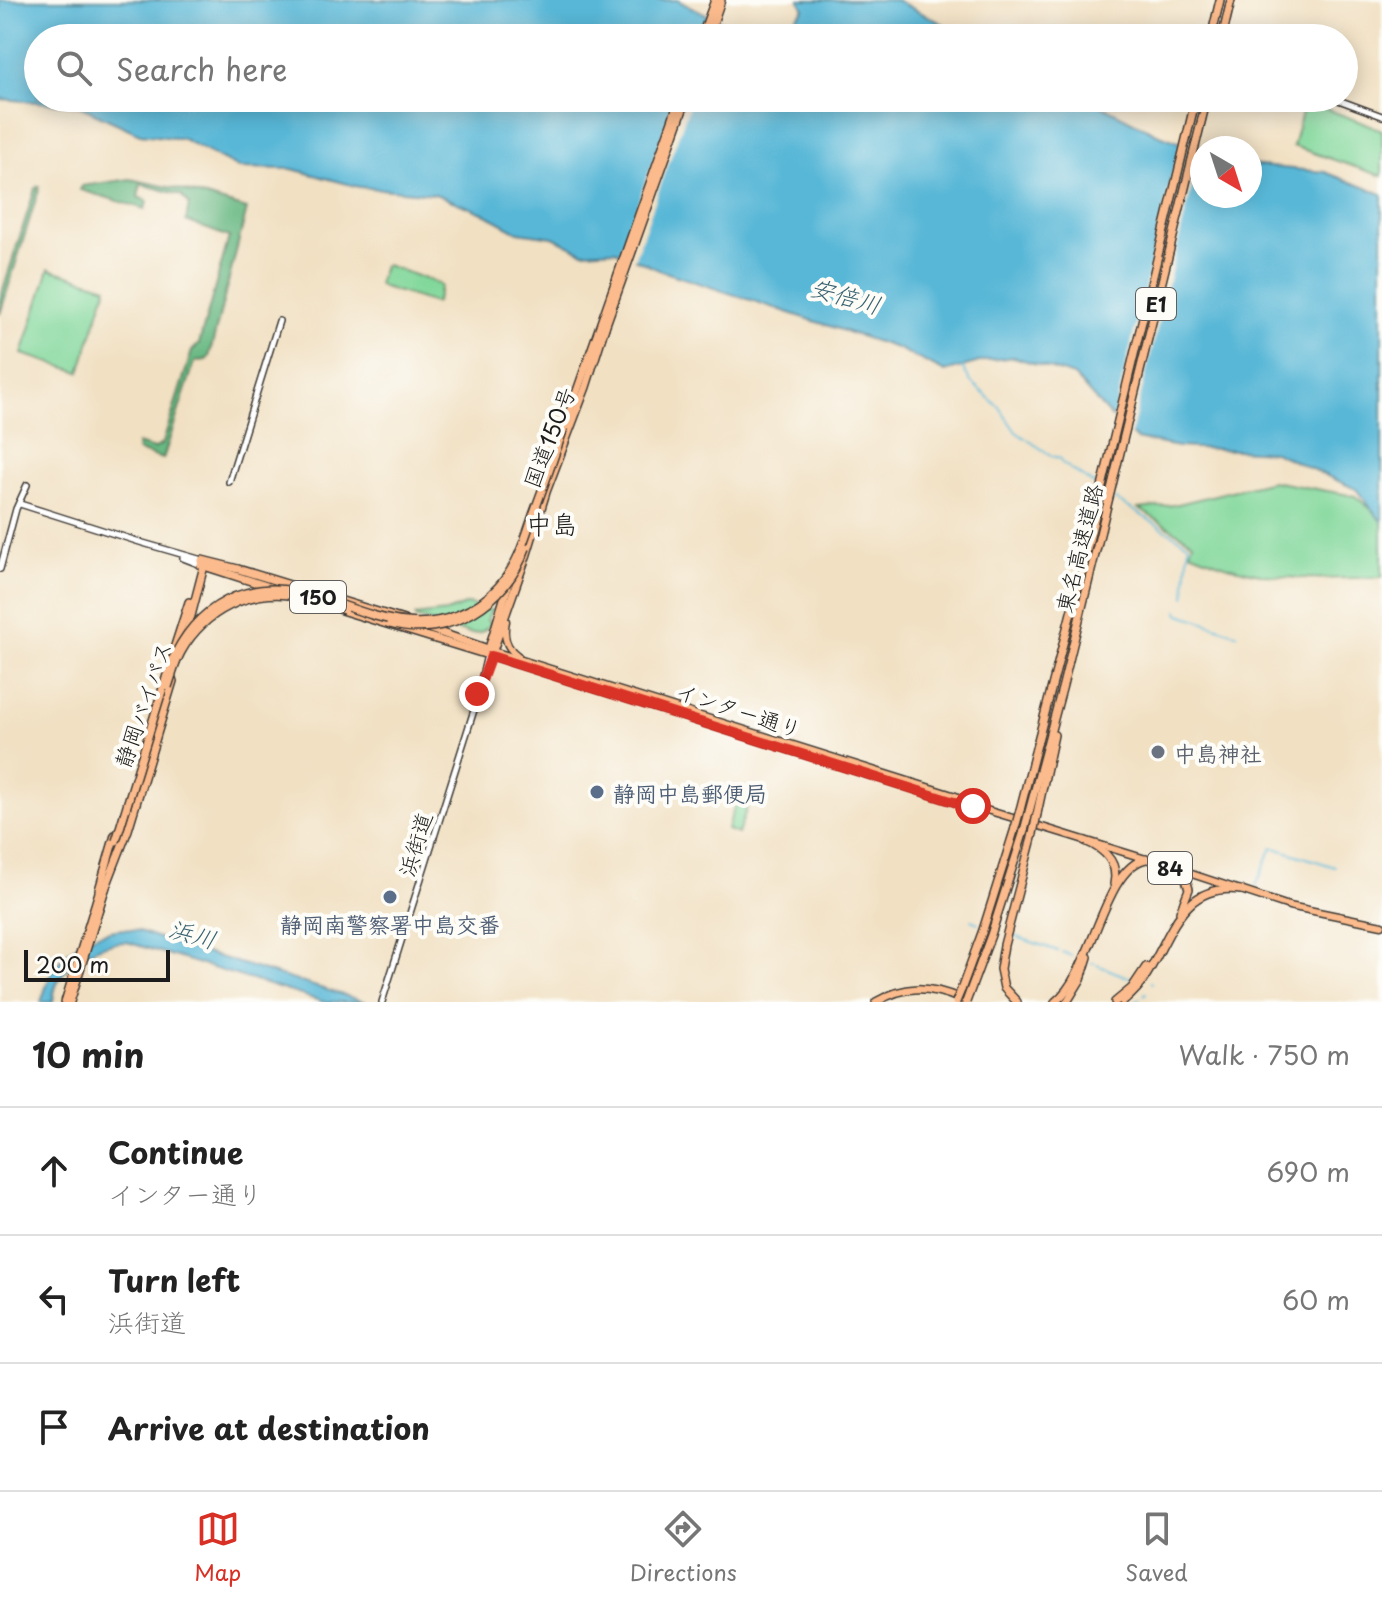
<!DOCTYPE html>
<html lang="en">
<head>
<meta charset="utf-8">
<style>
  body { margin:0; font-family:"Playpen Sans","Klee One",sans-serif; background:#f6f6f6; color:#222 }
  .compass { position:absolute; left:1190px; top:136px; width:72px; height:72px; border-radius:50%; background:#fff; box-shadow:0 4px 20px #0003; rotate:141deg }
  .scale { position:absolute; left:24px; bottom:20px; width:146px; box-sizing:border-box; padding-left:8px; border:4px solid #1c1c1c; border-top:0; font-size:22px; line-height:28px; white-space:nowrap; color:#1c1c1c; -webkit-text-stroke:6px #fdfcf7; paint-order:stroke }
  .stop { position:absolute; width:24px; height:24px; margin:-18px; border:6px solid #d93025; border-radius:50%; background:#fff }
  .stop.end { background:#d93025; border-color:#fff; box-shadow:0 2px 8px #0008 }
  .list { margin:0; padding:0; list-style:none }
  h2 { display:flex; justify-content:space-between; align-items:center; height:104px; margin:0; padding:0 32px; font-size:34px }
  h2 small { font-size:26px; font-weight:400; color:#767676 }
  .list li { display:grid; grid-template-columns:52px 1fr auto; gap:24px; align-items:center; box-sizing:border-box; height:128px; padding:0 32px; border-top:2px solid #e0e0e0 }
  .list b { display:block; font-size:30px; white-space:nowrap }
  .list p { margin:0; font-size:26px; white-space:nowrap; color:#767676 }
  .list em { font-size:26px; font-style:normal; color:#767676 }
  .icon { flex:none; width:44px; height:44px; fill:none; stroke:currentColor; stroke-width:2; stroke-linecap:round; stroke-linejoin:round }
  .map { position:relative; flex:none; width:1382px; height:1002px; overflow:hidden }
  .search { position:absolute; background:#fff; box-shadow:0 4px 20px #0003; left:24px; right:24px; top:24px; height:88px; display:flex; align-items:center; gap:20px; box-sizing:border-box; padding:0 28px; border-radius:44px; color:#767676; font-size:30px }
  .sheet { height:488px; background:#fff }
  nav { display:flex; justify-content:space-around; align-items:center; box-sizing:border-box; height:112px; border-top:2px solid #e0e0e0; background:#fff; font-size:22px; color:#767676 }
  nav a { display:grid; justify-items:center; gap:4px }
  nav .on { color:#d93025 }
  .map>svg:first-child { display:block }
  .green { fill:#80d79a; stroke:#4e7a5b; stroke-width:2 }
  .forest { fill:#68b882; stroke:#426a4f; stroke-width:2 }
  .water { fill:#59b7d7; stroke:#3a6a7a; stroke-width:2 }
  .pier { fill:#f1e0c2 }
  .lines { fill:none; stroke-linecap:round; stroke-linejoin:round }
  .stream { stroke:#59b7d7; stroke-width:2 }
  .minor-casing { stroke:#3c3935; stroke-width:8 }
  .major-casing { stroke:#3c3935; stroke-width:9 }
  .highway-casing { stroke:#3c3935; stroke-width:10 }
  .minor { stroke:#fff; stroke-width:5 }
  .major { stroke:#fbbb8c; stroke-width:6 }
  .highway { stroke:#fbbb8c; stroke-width:7 }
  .highway-bridge-casing { stroke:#3c3935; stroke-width:10; stroke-linecap:butt }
  .highway-bridge { stroke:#fbbb8c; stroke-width:7 }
  .route { stroke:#d93025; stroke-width:10 }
  .worship-dot { fill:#6b7280; stroke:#fdfcf7; stroke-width:3 }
  .service-dot { fill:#5c6f8a; stroke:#fdfcf7; stroke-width:3 }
  .labels { text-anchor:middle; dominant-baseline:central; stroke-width:8; stroke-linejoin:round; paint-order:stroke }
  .shield { fill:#fdfcf7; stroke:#605f5e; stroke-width:2 }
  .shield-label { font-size:20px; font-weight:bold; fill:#1c1c1c }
  .street-label { font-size:22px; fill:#1c1c1c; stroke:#fdfcf7 }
  .worship-label { font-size:22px; font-weight:bold; fill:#5b616d; stroke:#fdfcf7; text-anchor:start }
  .service-label { font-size:22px; font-weight:bold; fill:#4e5e75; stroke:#fdfcf7; text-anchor:start }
  .water-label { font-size:24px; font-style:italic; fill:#376270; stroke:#fdfcf7 }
  .quarter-label { font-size:26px; fill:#1c1c1c; stroke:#fdfcf7 }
</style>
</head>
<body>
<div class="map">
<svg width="1382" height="1002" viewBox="0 0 1382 1002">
  <rect width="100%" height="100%" fill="#fdfcf7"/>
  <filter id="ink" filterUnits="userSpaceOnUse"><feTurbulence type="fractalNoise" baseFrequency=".0125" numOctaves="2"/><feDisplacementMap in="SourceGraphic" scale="16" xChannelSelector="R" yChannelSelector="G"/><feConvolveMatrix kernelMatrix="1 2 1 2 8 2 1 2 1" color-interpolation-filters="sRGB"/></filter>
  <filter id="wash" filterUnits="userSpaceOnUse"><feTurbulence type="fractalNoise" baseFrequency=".006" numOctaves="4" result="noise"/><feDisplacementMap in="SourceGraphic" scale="32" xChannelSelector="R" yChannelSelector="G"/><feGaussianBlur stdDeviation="1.8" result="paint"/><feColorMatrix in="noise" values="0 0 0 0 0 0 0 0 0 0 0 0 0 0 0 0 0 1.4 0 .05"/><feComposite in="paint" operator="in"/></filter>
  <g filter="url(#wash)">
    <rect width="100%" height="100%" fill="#f1e0c2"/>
    <g class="green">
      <polygon points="1305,101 1382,130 1382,176 1293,146"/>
      <polygon points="386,265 440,284 441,286 436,302 434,303 380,286 378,284 384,266"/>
      <polygon points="49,269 107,287 80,372 22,354"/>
      <path d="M1272 481 1355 496 1372 510 1382 522V577C1347 578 1310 580 1275 576 1245 573 1218 563 1190 552L1193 542 1139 509 1174 505Z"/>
      <path d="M468 604 495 611 490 612 487 621 491 623C485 632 478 635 468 633L415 618V616L446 612Z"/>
      <polygon points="739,792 751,796 738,834 727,830"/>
    </g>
    <g class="forest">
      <polygon points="130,179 178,189 247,209 209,357 206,360 197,361 194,364 163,459 138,451 137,444 154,449 163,443 192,351 199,344 229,237 186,221 189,204 181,195 141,184 138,197 147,201 145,209 80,190 82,186"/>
      <polygon points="38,186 40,186 0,314 0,299 35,189"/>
    </g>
    <g class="water">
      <polygon points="0,0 677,0 755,38 38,38 38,98 1081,98 1091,100 1157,134 1202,151 1202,196 1250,196 1250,165 1325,172 1382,194 1382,522 1356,489 1274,452 1178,447 1136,439 1109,415 1074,376 1014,357 983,361 945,372 899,349 659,270 615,250 583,252 553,237 518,232 483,213 435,194 359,187 292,169 238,168 183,139 140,134 77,105 0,99"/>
      <polygon points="799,0 896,0 971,38 777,38 804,9"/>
      <path d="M123 929 139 931 170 942 366 1002H324L127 942C94 942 54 967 53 1002H41C44 994 46 985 50 977 64 947 91 932 123 929Z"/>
    </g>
    <g class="pier">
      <polygon points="675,98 692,98 633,263 619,256"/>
      <polygon points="1181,139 1202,146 1130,439 1112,423"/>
    </g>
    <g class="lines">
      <g class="stream">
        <polyline points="962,367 971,382 999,407 1016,432 1052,456 1060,458 1062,463 1098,487"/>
        <polyline points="1113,498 1189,544 1185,597"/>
        <polyline points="1178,611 1178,613 1238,634"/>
        <polyline points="1256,886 1272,847 1335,867"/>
        <polyline points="971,920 978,923"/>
        <polyline points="1011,935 1058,951"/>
        <polyline points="1062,952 1072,956"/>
        <polyline points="1092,963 1094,963"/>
        <polyline points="1097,965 1133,979"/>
        <polyline points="1151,982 1152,983"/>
        <polyline points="1144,995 1146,993"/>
        <polyline points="1135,1002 1140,998"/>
      </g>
    </g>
  </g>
  <g filter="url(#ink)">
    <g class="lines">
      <g class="minor-casing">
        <g id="minor">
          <polyline points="1333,98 1382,116"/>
          <polyline points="229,482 279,321"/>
          <polyline points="20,504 143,543 202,560"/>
          <polyline points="183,558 201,565"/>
          <polyline points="0,569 16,509 27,485"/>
          <polyline points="382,1002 474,710 487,655"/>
        </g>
      </g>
      <g class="major-casing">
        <g id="major">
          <path d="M506 621C503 635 505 647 518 656"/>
          <polyline points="493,651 956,796 966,802"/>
          <polyline points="491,656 954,802 973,806 1013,818"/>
          <polyline points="1039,826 1146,859 1289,906 1382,925"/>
        </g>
      </g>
      <g class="highway-casing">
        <g id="highway">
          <polyline points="701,38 715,0"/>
          <polyline points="708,38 721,0"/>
          <polyline points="1211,38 1220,0"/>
          <polyline points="1222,38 1231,0"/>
          <polyline points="604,330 687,98"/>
          <polyline points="564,428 680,98"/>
          <polyline points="202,560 238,569 404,620"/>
          <polyline points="201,565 276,589"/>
          <polyline points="341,610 491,656 527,554 546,492 586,387 605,327"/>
          <polyline points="427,628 491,650"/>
          <polyline points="186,635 204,566 203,562"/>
          <polyline points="172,655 189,602"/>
          <polyline points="487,655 510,579"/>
          <polyline points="1020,810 1080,578 1196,98"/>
          <polyline points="1029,812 1063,685 1207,98"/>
          <polyline points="1037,814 1054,735"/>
          <path d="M1085 841C1104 849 1119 862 1114 884"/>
          <polyline points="99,890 115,835"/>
          <polyline points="104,892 128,830 173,681"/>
          <polyline points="1180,912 1189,889 1184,873"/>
          <polyline points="961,990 983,930 1015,828"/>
          <polyline points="969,994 991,935 1024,831"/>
          <polyline points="65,1002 100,889"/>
          <polyline points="70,1002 105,889"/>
          <path d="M876 1002C907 984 929 986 961 999"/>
          <polyline points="1017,1002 1004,988 1000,969 1004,945 1033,834"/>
          <path d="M1055 1002C1093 973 1103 868 1146 859"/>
          <polyline points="1067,1002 1081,979 1088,957"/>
          <polyline points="1115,1002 1132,988 1146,967"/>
          <path d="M1123 1002C1131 995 1139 988 1144 979 1171 939 1179 882 1241 890"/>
        </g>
      </g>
      <use href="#minor" class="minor"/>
      <use href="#major" class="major"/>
      <use href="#highway" class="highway"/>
      <g class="highway-bridge-casing">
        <g id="highway-bridge">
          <path d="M390 624C449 640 506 604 526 548"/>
          <path d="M168 687C172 675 175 663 181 652 204 611 250 588 296 596 312 600 328 605 344 610"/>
          <polyline points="1015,828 1020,810"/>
          <polyline points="1024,831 1029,812"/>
          <polyline points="1033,834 1037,814"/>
          <path d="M116 841 170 665C195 605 248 576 312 595 343 604 374 619 406 622 441 626 476 612 499 586 517 566 525 539 533 515 544 486 554 457 564 428"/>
          <polyline points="956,1002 961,990"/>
          <polyline points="966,1002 969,994"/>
        </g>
      </g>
      <use href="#highway-bridge" class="highway-bridge"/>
    </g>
  </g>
  <g class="lines" filter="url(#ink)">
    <polyline class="route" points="477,694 491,656 954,802 973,806"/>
  </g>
  <circle class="worship-dot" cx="1158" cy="752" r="8"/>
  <g class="service-dot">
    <circle cx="597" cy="792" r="8"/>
    <circle cx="390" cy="897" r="8"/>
  </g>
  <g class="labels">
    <g class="shield">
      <rect x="1136" y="288" width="40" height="32" rx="6"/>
      <rect x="290" y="581" width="56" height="32" rx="6"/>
      <rect x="1148" y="852" width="44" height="32" rx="6"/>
    </g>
    <g class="shield-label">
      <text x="1156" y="304">E1</text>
      <text x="318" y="597">150</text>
      <text x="1170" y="868">84</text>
    </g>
    <g class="street-label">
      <text transform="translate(548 437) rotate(-69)">国道150号</text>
      <text transform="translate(1078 548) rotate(-76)">東名高速道路</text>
      <text transform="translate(142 704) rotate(-71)">静岡バイパス</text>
      <text transform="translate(739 709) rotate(18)">インター通り</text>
      <text transform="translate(414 844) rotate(-73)">浜街道</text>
    </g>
    <g class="worship-label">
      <text x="1174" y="752">中島神社</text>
    </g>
    <g class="service-label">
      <text x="613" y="792">静岡中島郵便局</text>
      <text x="390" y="923" text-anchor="middle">静岡南警察署中島交番</text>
    </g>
    <g class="water-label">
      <text transform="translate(846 295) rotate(16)">安倍川</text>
      <text transform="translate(193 933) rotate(16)">浜川</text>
    </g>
    <g class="quarter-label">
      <text x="552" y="523">中島</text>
    </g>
  </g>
</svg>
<svg class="compass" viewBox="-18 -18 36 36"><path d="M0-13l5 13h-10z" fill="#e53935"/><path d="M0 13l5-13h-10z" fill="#767676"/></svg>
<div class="scale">200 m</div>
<div class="stop" style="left:973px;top:806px"></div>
<div class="stop end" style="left:477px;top:694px"></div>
<div class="search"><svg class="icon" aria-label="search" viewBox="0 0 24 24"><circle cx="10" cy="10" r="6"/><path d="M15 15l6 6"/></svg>Search here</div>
</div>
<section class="sheet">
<h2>10 min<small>Walk · 750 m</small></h2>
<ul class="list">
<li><svg class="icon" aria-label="ahead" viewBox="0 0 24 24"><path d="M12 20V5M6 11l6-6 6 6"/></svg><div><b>Continue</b><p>インター通り</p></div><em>690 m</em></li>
<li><svg class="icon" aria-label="left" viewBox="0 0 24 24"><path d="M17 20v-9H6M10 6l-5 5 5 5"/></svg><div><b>Turn left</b><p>浜街道</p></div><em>60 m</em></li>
<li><svg class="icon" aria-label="arrive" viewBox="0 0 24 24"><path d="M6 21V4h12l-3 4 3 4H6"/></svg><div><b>Arrive at destination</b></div></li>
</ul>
</section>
<nav>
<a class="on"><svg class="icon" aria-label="map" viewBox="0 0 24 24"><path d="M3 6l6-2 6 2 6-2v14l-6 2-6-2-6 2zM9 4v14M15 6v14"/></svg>Map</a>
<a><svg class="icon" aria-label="directions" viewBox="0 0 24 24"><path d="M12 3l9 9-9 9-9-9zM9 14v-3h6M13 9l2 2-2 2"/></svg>Directions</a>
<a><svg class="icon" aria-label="saved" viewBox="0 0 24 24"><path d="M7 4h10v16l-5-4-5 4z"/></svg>Saved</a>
</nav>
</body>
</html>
